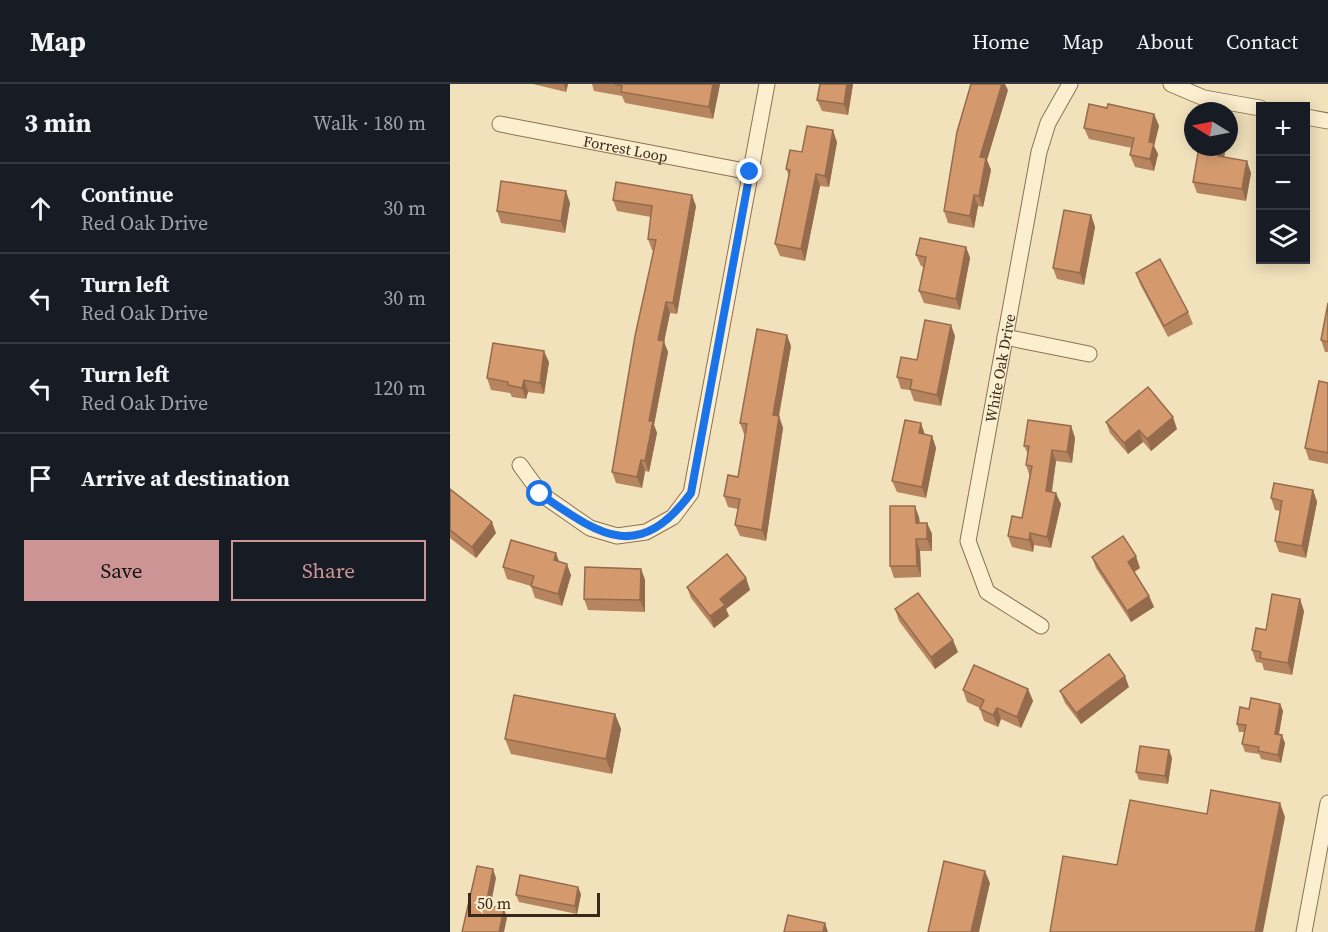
<!DOCTYPE html>
<html lang="en">
<head>
<meta charset="utf-8">
<style>
  body { margin:0; font-family:"Source Serif 4",serif; background:#242831; color:#f1f3f6 }
  .controls { position:absolute; right:18px; top:18px; display:grid; overflow:hidden; border-radius:0px; box-shadow:0 3px 15px #0003 }
  .controls button { width:54px; height:54px; display:grid; place-items:center; padding:0; border:0; border-bottom:2px solid #363941; background:#171b24; color:#f1f3f6; font:30px sans-serif }
  .compass { position:absolute; left:734px; top:18px; width:54px; height:54px; border-radius:50%; background:#171b24; box-shadow:0 3px 15px #0003; rotate:280deg }
  .scale { position:absolute; left:18px; bottom:15px; width:132px; box-sizing:border-box; padding-left:6px; border:3px solid #38291a; border-top:0; font-size:16px; line-height:21px; white-space:nowrap; color:#38291a; -webkit-text-stroke:4px #f9eccc; paint-order:stroke }
  .stop { position:absolute; width:18px; height:18px; margin:-14px; border:4px solid #1a73e8; border-radius:50%; background:#fff }
  .stop.end { background:#1a73e8; border-color:#fff; box-shadow:0 2px 6px #0008 }
  .list { margin:0; padding:0; list-style:none }
  h2 { display:flex; justify-content:space-between; align-items:center; height:78px; margin:0; padding:0 24px; font-size:26px }
  h2 small { font-size:20px; font-weight:400; color:#9ea1a6 }
  .list li { display:grid; grid-template-columns:39px 1fr auto; gap:18px; align-items:center; box-sizing:border-box; height:90px; padding:0 24px; border-top:2px solid #363941 }
  .list b { display:block; font-size:22px; white-space:nowrap }
  .list p { margin:0; font-size:20px; white-space:nowrap; color:#9ea1a6 }
  .list em { font-size:20px; font-style:normal; color:#9ea1a6 }
  .actions { display:flex; gap:12px; padding:18px 24px }
  .actions a { flex:1; padding:14px 0; border:2px solid #cc9495; border-radius:0px; text-align:center; font-size:21px; color:#cc9495 }
  .actions .main { background:#cc9495; color:#111 }
  .icon { flex:none; width:33px; height:33px; fill:none; stroke:currentColor; stroke-width:2; stroke-linecap:round; stroke-linejoin:round }
  .map { position:relative; flex:none; width:878px; height:848px; overflow:hidden }
  header { display:flex; align-items:center; gap:36px; box-sizing:border-box; height:84px; padding:0 30px; background:#171b24; border-bottom:2px solid #363941 }
  header strong { font-size:28px }
  nav { display:flex; gap:33px; margin-inline-start:auto; font-size:21px }
  main { display:flex }
  aside { flex:1; background:#171b24 }
  .map>svg:first-child { display:block }
  .lines { fill:none; stroke-linecap:round; stroke-linejoin:round }
  .minor-casing { stroke:#8b7254; stroke-width:17 }
  .minor { stroke:#fcefcf; stroke-width:15 }
  .wall { fill:#b6845f }
  .shaded-wall { fill:#946c4d }
  .building { fill:#d49a6e; stroke:#946c4d; stroke-width:1.5 }
  .route { stroke:#1a73e8; stroke-width:8 }
  .labels { text-anchor:middle; dominant-baseline:central; stroke-width:5; stroke-linejoin:round; paint-order:stroke }
  .street-label { font-size:15px; fill:#38291a; stroke:#f9eccc }
</style>
</head>
<body>
<header>
<strong>Map</strong>
<nav><a>Home</a><a>Map</a><a>About</a><a>Contact</a></nav>
</header>
<main>
<aside>
<h2>3 min<small>Walk · 180 m</small></h2>
<ul class="list">
<li><svg class="icon" aria-label="ahead" viewBox="0 0 24 24"><path d="M12 20V5M6 11l6-6 6 6"/></svg><div><b>Continue</b><p>Red Oak Drive</p></div><em>30 m</em></li>
<li><svg class="icon" aria-label="left" viewBox="0 0 24 24"><path d="M17 20v-9H6M10 6l-5 5 5 5"/></svg><div><b>Turn left</b><p>Red Oak Drive</p></div><em>30 m</em></li>
<li><svg class="icon" aria-label="left" viewBox="0 0 24 24"><path d="M17 20v-9H6M10 6l-5 5 5 5"/></svg><div><b>Turn left</b><p>Red Oak Drive</p></div><em>120 m</em></li>
<li><svg class="icon" aria-label="arrive" viewBox="0 0 24 24"><path d="M6 21V4h12l-3 4 3 4H6"/></svg><div><b>Arrive at destination</b></div></li>
</ul>
<div class="actions"><a class="main">Save</a><a>Share</a></div>
</aside>
<div class="map">
<svg width="878" height="848" viewBox="0 0 878 848">
  <rect width="100%" height="100%" fill="#f2e2bc"/>
  <g class="lines">
    <g class="minor-casing">
      <g id="minor">
        <polyline points="721,0 754,14 810,24"/>
        <polyline points="856,33 878,37"/>
        <path id="s1" d="M50 40 300 88"/>
        <polyline points="555,253 639,270"/>
        <polyline points="70,381 91,410 140,444 167,452 196,448 223,433 241,409 317,0"/>
        <path id="s2" d="M591 542 537 508 518 457 589 68 598 39 620 0"/>
        <polyline points="854,848 878,719"/>
      </g>
    </g>
    <use href="#minor" class="minor"/>
  </g>
  <g class="wall">
    <polygon points="83,0 118,0 116,8"/>
    <polygon points="142,0 270,0 263,35 175,19 172,12 144,7"/>
    <polygon points="403,0 398,31 372,27 367,16"/>
    <polygon points="558,6 537,76 541,86 533,123 528,122 524,144 498,139 494,127"/>
    <polygon points="657,24 704,30 709,42 704,62 708,70 704,87 685,83 680,71 682,64 639,55 634,44"/>
    <polygon points="387,58 379,103 370,102 355,177 330,172 325,160 339,92 336,85"/>
    <polygon points="749,63 775,63 774,73 801,89 796,117 747,109 743,98"/>
    <polygon points="163,116 246,122 227,230 220,229 214,258 218,268 204,341 207,349 199,388 195,387 192,404 166,399 162,388 204,167 202,166 198,155 201,133 167,127"/>
    <polygon points="120,119 115,149 51,139 47,127"/>
    <polygon points="641,131 645,143 634,201 607,195 603,184"/>
    <polygon points="516,163 520,174 510,226 474,219 469,207 474,183 471,182 466,171"/>
    <polygon points="686,189 738,228 743,240 718,253 690,200"/>
    <polygon points="878,219 878,268 875,268 871,256"/>
    <polygon points="505,252 491,322 464,317 460,306 451,305 447,293 467,276"/>
    <polygon points="341,262 329,332 333,344 316,457 290,452 285,441 288,425 278,423 274,412 288,393 295,350 294,350 290,339"/>
    <polygon points="99,278 94,310 78,308 76,315 62,313 60,309 41,306 37,294"/>
    <polygon points="878,299 878,380 859,376 855,364"/>
    <polygon points="656,338 727,345 701,367 693,358 678,370 660,349"/>
    <polygon points="621,342 625,354 622,379 606,377 602,408 611,420 601,464 584,461 583,468 562,463 558,452 572,434 580,393 576,381 578,370 574,362"/>
    <polygon points="482,352 486,364 476,414 447,408 442,397"/>
    <polygon points="0,405 46,449 26,474 0,454"/>
    <polygon points="863,406 867,418 856,474 829,468 825,457 830,427 825,426 821,414"/>
    <polygon points="469,433 470,439 477,439 482,450 482,467 470,467 471,493 444,494 440,482"/>
    <polygon points="642,473 690,484 684,488 699,512 704,523 681,538 646,484"/>
    <polygon points="109,477 121,491 112,522 85,514 81,502 57,495 53,483"/>
    <polygon points="191,485 195,496 195,528 138,526 134,515"/>
    <polygon points="296,494 300,506 276,525 279,532 264,544 241,514 237,503"/>
    <polygon points="445,525 508,568 485,585 449,537"/>
    <polygon points="854,527 842,591 814,586 812,579 806,578 802,566 816,546"/>
    <polygon points="679,603 631,640 615,619 610,607"/>
    <polygon points="578,605 583,617 571,644 551,635 548,643 534,637 530,625 530,624 517,618 513,606"/>
    <polygon points="830,620 833,627 829,651 835,659 831,679 811,675 809,670 795,668 792,660 795,648 789,648 787,640 799,625"/>
    <polygon points="165,630 171,645 162,690 61,670 55,655"/>
    <polygon points="719,666 722,674 718,700 689,696 686,688"/>
    <polygon points="131,810 127,830 69,818 66,811"/>
  </g>
  <g class="shaded-wall">
    <polygon points="114,0 118,0 116,8"/>
    <polygon points="263,0 270,0 263,35 259,23"/>
    <polygon points="397,0 403,0 398,31 394,20"/>
    <polygon points="552,0 555,0 558,6 537,76 541,86 533,123 529,112 530,73"/>
    <polygon points="704,30 709,42 704,62 708,70 704,87 700,75 699,58"/>
    <polygon points="383,46 387,58 379,103 375,92"/>
    <polygon points="770,63 775,63 776,64 772,83 768,72"/>
    <polygon points="797,77 801,89 796,117 792,105"/>
    <polygon points="366,90 370,102 355,177 351,165"/>
    <polygon points="116,107 120,119 115,149 111,137"/>
    <polygon points="242,111 246,122 227,230 223,219"/>
    <polygon points="524,111 528,122 524,144 520,132"/>
    <polygon points="641,131 645,143 634,201 630,189"/>
    <polygon points="516,163 520,174 510,226 506,215"/>
    <polygon points="216,218 220,229 214,258 218,268 204,341 207,349 199,388 195,377 199,337 208,256"/>
    <polygon points="501,241 505,252 491,322 487,311"/>
    <polygon points="337,251 341,262 327,342 323,331"/>
    <polygon points="94,267 99,278 94,310 90,299"/>
    <polygon points="74,296 78,308 76,315 72,304"/>
    <polygon points="329,332 333,344 316,457 312,446"/>
    <polygon points="723,333 727,345 701,367 697,355"/>
    <polygon points="471,339 475,351 469,349"/>
    <polygon points="621,342 625,354 622,379 617,368"/>
    <polygon points="689,346 693,358 678,370 674,359"/>
    <polygon points="482,352 486,364 476,414 472,403"/>
    <polygon points="602,366 606,377 600,418 596,407"/>
    <polygon points="191,376 195,387 192,404 187,393"/>
    <polygon points="863,406 867,418 856,474 852,462"/>
    <polygon points="606,409 611,420 601,464 597,453"/>
    <polygon points="465,422 469,433 470,450 466,439"/>
    <polygon points="42,438 46,449 26,474 22,463"/>
    <polygon points="477,439 482,450 482,467 477,455"/>
    <polygon points="580,449 584,461 583,468 579,456"/>
    <polygon points="466,455 470,467 471,493 467,482"/>
    <polygon points="106,469 110,480 104,476"/>
    <polygon points="686,472 690,484 682,489 678,478"/>
    <polygon points="117,480 121,491 112,522 108,510"/>
    <polygon points="191,485 195,496 195,528 190,516"/>
    <polygon points="296,494 300,506 276,525 279,532 264,544 260,532 270,515"/>
    <polygon points="699,512 704,523 681,538 677,527"/>
    <polygon points="850,515 854,527 842,591 838,579"/>
    <polygon points="503,556 508,568 485,585 481,573"/>
    <polygon points="675,592 679,603 631,640 626,629"/>
    <polygon points="578,605 583,617 571,644 567,633"/>
    <polygon points="830,620 833,627 827,658 825,650"/>
    <polygon points="547,624 551,635 548,643 543,631"/>
    <polygon points="165,630 171,645 162,690 156,675"/>
    <polygon points="832,651 835,659 831,679 828,671"/>
    <polygon points="719,666 722,674 718,700 715,692"/>
    <polygon points="830,719 835,733 813,848 805,848"/>
    <polygon points="43,785 46,794 39,830 36,821"/>
    <polygon points="535,787 540,799 529,848 521,848"/>
    <polygon points="128,803 131,810 127,830 125,822"/>
    <polygon points="54,825 57,834 54,848 49,848"/>
    <polygon points="375,839 378,848 373,848"/>
  </g>
  <g class="building">
    <polygon points="164,0 263,0 259,23 171,8 172,2"/>
    <polygon points="370,0 397,0 394,20 367,16"/>
    <polygon points="521,0 552,0 530,73 536,74 529,112 524,111 520,132 494,127 507,48"/>
    <polygon points="639,20 657,24 658,20 704,30 699,58 704,59 700,75 680,71 684,54 634,44"/>
    <polygon points="357,42 383,46 375,92 366,90 351,165 325,160 340,86 336,85 340,66 352,68"/>
    <polygon points="749,63 770,63 768,72 797,77 792,105 743,98"/>
    <polygon points="51,97 116,107 111,137 47,127"/>
    <polygon points="166,98 242,111 223,219 216,218 208,256 214,257 199,337 203,337 195,377 191,376 187,393 162,388 185,252 206,156 198,155 202,122 163,116"/>
    <polygon points="614,126 641,131 630,189 603,184"/>
    <polygon points="470,154 516,163 506,215 469,207 476,173 466,171"/>
    <polygon points="710,175 738,228 714,242 686,189"/>
    <polygon points="878,219 878,258 871,256"/>
    <polygon points="475,236 501,241 487,311 460,305 462,296 447,293 451,273 467,276"/>
    <polygon points="307,245 337,251 323,331 329,332 312,446 285,441 290,415 274,412 278,391 288,393 297,340 290,339"/>
    <polygon points="43,259 94,267 90,299 74,296 72,304 58,301 58,298 37,294"/>
    <polygon points="869,297 878,299 878,369 855,364"/>
    <polygon points="698,303 723,333 697,355 689,346 674,359 656,338"/>
    <polygon points="455,336 471,339 469,349 482,352 472,403 442,397"/>
    <polygon points="578,336 621,342 617,368 602,366 596,407 606,409 597,453 580,449 579,456 558,452 562,432 572,434 582,382 576,381 579,362 574,362"/>
    <polygon points="824,399 863,406 852,462 825,457 832,417 821,414"/>
    <polygon points="0,405 42,438 22,463 0,446"/>
    <polygon points="440,422 465,422 466,439 477,439 477,455 466,455 467,482 440,482"/>
    <polygon points="673,452 686,472 678,478 699,512 677,527 642,473"/>
    <polygon points="61,456 106,469 104,476 117,480 108,510 81,502 84,492 53,483"/>
    <polygon points="277,470 296,494 270,515 275,521 260,532 237,503"/>
    <polygon points="135,483 191,485 190,516 134,515"/>
    <polygon points="468,509 503,556 481,573 445,525"/>
    <polygon points="822,510 850,515 838,579 810,574 811,568 802,566 806,544 816,546"/>
    <polygon points="659,570 675,592 626,629 610,607"/>
    <polygon points="524,581 578,605 567,633 547,624 543,631 530,625 534,616 513,606"/>
    <polygon points="64,611 165,630 156,675 55,655"/>
    <polygon points="801,614 830,620 825,650 832,651 828,671 808,667 809,663 792,660 796,641 787,640 790,623 799,625"/>
    <polygon points="690,662 719,666 715,692 686,688"/>
    <polygon points="761,706 830,719 805,848 600,848 613,772 667,781 680,716 757,730"/>
    <polygon points="494,777 535,787 521,848 478,848"/>
    <polygon points="27,782 43,785 36,821 54,825 49,848 12,848"/>
    <polygon points="70,791 128,803 125,822 66,811"/>
    <polygon points="338,831 375,839 373,848 334,848"/>
  </g>
  <g class="lines">
    <path class="route" d="M90 410C150 451 188 480 241 409L300 88"/>
  </g>
  <g class="labels">
    <g class="street-label">
      <text stroke="none"><textPath href="#s1" startOffset="128">Forrest Loop</textPath></text>
      <text stroke="none"><textPath href="#s2" startOffset="294">White Oak Drive</textPath></text>
    </g>
  </g>
</svg>
<div class="controls">
<button>+</button>
<button>−</button>
<button><svg class="icon" aria-label="layers" viewBox="0 0 24 24"><path d="M12 4l9 5-9 5-9-5zM3 14l9 5 9-5"/></svg></button>
</div>
<svg class="compass" viewBox="-18 -18 36 36"><path d="M0-13l5 13h-10z" fill="#e53935"/><path d="M0 13l5-13h-10z" fill="#9ea1a6"/></svg>
<div class="scale">50 m</div>
<div class="stop" style="left:90px;top:410px"></div>
<div class="stop end" style="left:300px;top:88px"></div>
</div>
</main>
</body>
</html>
